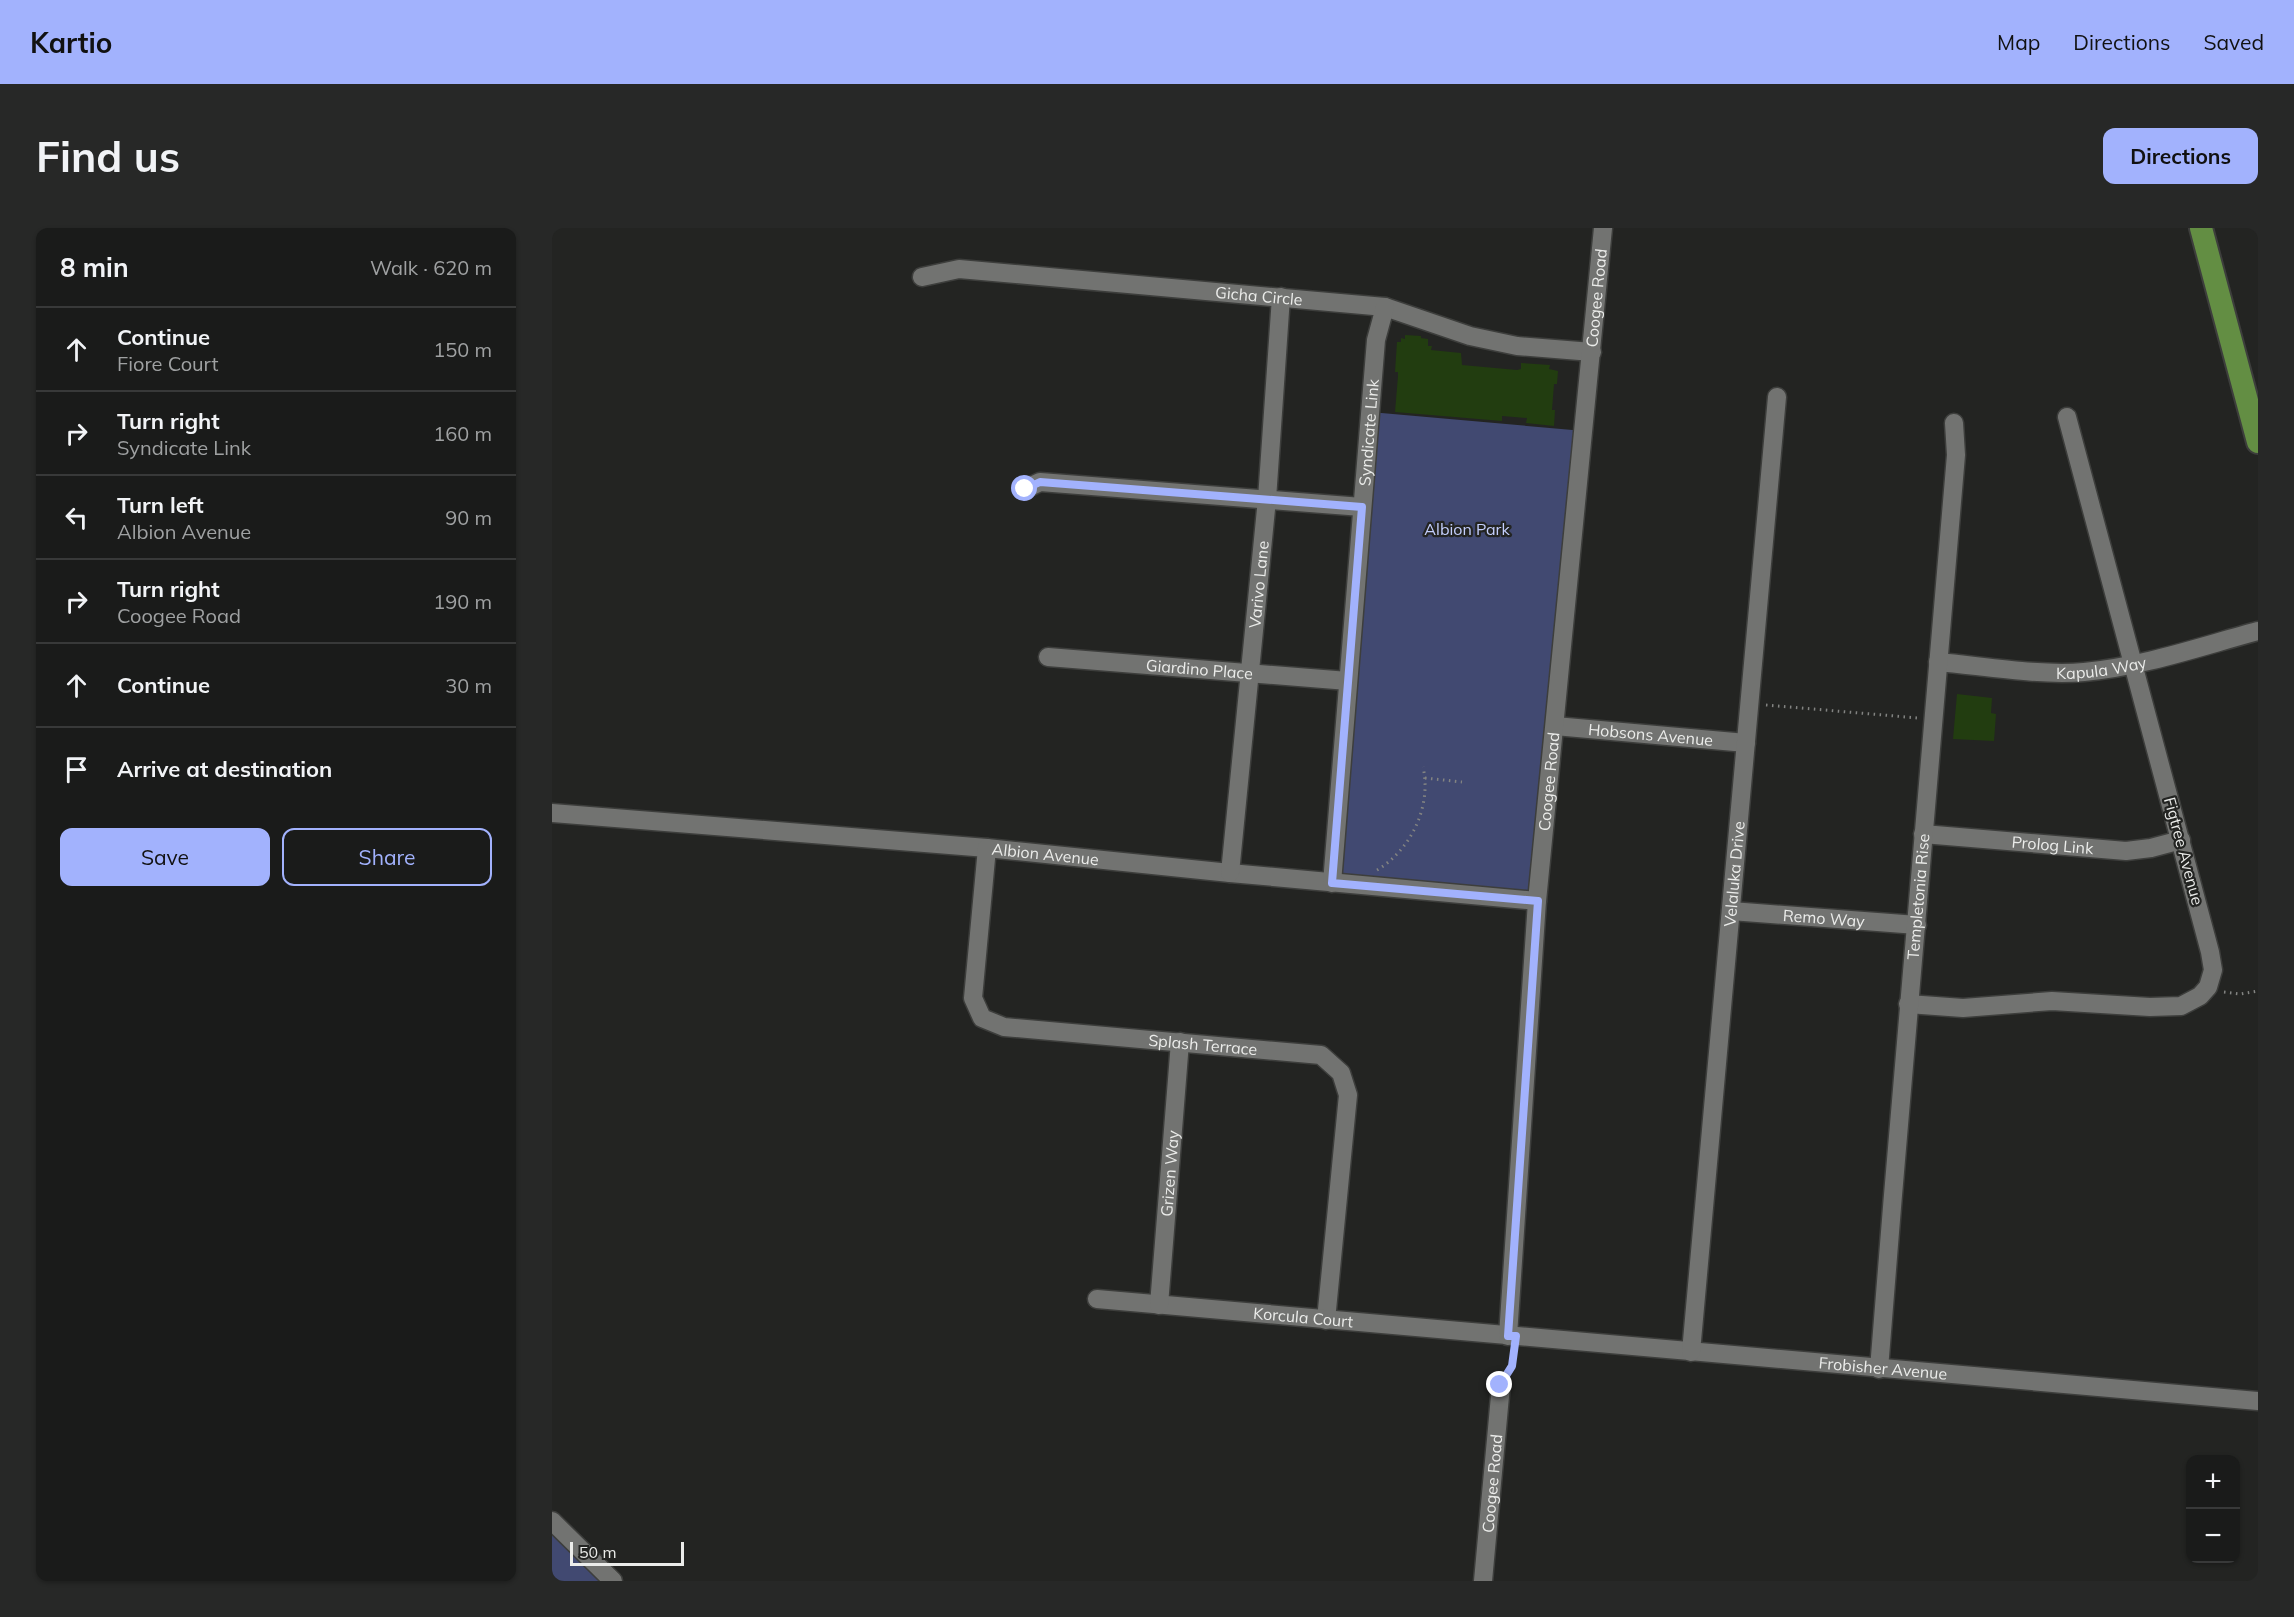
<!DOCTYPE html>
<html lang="en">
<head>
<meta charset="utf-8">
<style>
  body { margin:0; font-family:Mulish,sans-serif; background:#272827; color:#f1f3f6 }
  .controls { position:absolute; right:18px; bottom:18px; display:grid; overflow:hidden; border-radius:12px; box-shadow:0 2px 4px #0004 }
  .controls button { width:54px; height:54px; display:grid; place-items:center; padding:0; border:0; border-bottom:2px solid #383939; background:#1a1b1a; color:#f1f3f6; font:30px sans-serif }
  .scale { position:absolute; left:18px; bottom:15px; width:114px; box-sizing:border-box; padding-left:6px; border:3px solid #ebecea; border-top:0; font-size:16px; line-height:21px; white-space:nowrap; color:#ebecea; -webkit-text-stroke:4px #232422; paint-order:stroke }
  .stop { position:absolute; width:18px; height:18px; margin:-14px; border:4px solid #a2b2fd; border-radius:50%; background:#fff }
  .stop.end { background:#a2b2fd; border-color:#fff; box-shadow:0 2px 6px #0008 }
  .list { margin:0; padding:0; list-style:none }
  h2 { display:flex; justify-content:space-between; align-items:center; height:78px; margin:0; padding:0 24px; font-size:26px }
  h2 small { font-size:20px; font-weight:400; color:#9fa1a2 }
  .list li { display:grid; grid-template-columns:39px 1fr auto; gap:18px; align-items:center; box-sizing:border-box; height:84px; padding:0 24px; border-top:2px solid #383939 }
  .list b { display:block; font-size:22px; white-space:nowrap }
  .list p { margin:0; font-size:20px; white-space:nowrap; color:#9fa1a2 }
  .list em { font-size:20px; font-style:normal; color:#9fa1a2 }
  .actions { display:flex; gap:12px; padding:18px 24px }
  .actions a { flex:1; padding:14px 0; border:2px solid #a2b2fd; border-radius:12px; text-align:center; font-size:21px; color:#a2b2fd }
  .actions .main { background:#a2b2fd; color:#111 }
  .icon { flex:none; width:33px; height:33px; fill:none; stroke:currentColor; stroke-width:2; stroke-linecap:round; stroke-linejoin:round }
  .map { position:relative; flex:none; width:1706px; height:1353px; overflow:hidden; border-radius:12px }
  header { display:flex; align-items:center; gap:36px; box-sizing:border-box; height:84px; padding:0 30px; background:#a2b2fd; color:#111 }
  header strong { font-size:28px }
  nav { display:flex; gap:33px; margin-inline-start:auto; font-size:21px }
  .intro { display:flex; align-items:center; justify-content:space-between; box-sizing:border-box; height:144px; padding:0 36px }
  h1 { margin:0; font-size:42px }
  .button { padding:15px 27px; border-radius:12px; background:#a2b2fd; color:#111; font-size:21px; font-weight:700 }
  main { display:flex; gap:36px; padding:0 36px }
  aside { flex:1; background:#1a1b1a; border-radius:12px; box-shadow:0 2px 4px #0004 }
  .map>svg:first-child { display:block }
  .green { fill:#414971 }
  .building { fill:#223d10 }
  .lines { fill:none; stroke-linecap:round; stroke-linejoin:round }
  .minor-casing { stroke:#3d3e3c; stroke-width:21 }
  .major-casing { stroke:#3d3e3c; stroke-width:26 }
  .path { stroke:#838482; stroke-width:3; stroke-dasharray:1.5 4.5; stroke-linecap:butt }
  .minor { stroke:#727371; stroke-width:18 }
  .major { stroke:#638e43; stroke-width:22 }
  .route { stroke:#a2b2fd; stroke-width:8 }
  .labels { text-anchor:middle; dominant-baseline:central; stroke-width:4.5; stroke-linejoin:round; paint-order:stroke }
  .street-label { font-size:16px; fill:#ebecea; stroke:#232422 }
  .park-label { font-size:16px; fill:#c4cffd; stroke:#232422 }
</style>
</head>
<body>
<header>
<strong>Kartio</strong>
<nav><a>Map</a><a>Directions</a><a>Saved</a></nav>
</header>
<div class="intro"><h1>Find us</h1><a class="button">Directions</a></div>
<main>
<aside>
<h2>8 min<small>Walk · 620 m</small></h2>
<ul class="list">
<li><svg class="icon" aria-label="ahead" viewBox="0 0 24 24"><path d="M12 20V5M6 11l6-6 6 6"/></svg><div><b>Continue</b><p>Fiore Court</p></div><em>150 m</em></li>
<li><svg class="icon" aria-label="right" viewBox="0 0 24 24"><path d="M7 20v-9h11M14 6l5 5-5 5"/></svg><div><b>Turn right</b><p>Syndicate Link</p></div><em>160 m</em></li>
<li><svg class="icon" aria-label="left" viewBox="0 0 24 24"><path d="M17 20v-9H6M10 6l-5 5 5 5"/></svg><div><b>Turn left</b><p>Albion Avenue</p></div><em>90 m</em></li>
<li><svg class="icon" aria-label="right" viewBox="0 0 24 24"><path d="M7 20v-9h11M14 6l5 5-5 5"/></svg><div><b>Turn right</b><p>Coogee Road</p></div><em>190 m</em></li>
<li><svg class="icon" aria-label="ahead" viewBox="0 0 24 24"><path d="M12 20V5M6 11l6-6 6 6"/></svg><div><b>Continue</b></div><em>30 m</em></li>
<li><svg class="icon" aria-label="arrive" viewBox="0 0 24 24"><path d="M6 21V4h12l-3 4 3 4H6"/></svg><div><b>Arrive at destination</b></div></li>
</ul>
<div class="actions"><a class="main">Save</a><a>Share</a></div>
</aside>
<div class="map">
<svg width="1706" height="1353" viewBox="0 0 1706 1353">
  <rect width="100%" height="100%" fill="#232422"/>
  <g class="green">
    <polygon points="818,184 1032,203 985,673 780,655"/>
    <polygon points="0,1307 48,1353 0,1353"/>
  </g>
  <g class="building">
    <polygon points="853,107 869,108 869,110 876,111 876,118 880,118 879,122 909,125 910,137 965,142 969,141 969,135 998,137 997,141 1006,143 1005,156 1002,156 1000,182 1003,182 1002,198 974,195 975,190 950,188 950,193 843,184 846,148 846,144 843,144 845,114 849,114 849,110 853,111"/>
    <polygon points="1405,466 1440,470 1439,485 1444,486 1442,513 1401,511"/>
  </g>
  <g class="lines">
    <g class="minor-casing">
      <g id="minor">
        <path id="s1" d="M370 49 407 41 833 79 918 108 965 118 1040 124"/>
        <polyline points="473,261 488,254 810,279"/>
        <path id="s2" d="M496 429 796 453"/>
        <path id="s3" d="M1386 434C1431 438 1488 448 1532 444 1590 439 1650 418 1706 403"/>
        <path id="s4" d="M1003 498 1194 515"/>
        <path id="s5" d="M0 585 435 620 678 645 985 673"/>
        <path id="s6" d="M1371 606 1574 623 1599 620 1629 612"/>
        <path id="s7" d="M435 620 421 770 430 790 452 799 769 827 789 845 796 867 774 1092"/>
        <path id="s8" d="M678 645 715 271 729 69"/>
        <path id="s9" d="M780 655 824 112 833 79"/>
        <path id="s10" d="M1179 683 1365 697"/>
        <polyline points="1356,776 1411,780 1500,773 1598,779 1629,778 1648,768 1656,759 1661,742 1658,724 1515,189"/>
        <path id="s11" d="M545 1071 1706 1173"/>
        <path id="s12" d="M607 1077 628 814"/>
        <path id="s13" d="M956 1108 985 673 1051 0"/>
        <path id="s14" d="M1139 1124 1225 169"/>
        <path id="s15" d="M1327 1141C1351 836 1378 531 1404 227L1402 195"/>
        <polyline points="0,1293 61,1353"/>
        <path id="s16" d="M931 1353 949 1157"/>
      </g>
    </g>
    <g class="major-casing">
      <polyline id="major" points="1649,0 1706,214"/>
    </g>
    <g class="path">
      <polyline points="1214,477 1366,490"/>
      <polyline points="873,550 910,554"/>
      <path d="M825 642C859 622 880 578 871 539"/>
      <polyline points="1672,764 1688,766 1706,763"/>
      <polyline points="956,1144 960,1138 962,1122"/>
    </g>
    <use href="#minor" class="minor"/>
    <use href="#major" class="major"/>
  </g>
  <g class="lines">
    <polyline class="route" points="473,261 488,254 810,279 780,655 986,673 956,1108 964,1108 960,1138 948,1157"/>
  </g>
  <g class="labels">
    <g class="street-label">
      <text stroke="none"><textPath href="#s1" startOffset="339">Gicha Circle</textPath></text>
      <text stroke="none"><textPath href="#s13" startOffset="1042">Coogee Road</textPath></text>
      <text stroke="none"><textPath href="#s9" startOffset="452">Syndicate Link</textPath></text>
      <text stroke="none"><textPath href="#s8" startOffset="290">Varivo Lane</textPath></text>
      <text stroke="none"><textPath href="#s3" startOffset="164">Kapula Way</textPath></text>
      <text stroke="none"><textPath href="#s2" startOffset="152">Giardino Place</textPath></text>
      <text stroke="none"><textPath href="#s4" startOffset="96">Hobsons Avenue</textPath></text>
      <text stroke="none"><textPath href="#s13" startOffset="556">Coogee Road</textPath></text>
      <text stroke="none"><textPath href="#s6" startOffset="130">Prolog Link</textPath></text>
      <text transform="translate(1632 623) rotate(75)">Figtree Avenue</text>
      <text stroke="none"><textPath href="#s5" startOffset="495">Albion Avenue</textPath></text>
      <text stroke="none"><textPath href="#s14" startOffset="480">Velaluka Drive</textPath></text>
      <text stroke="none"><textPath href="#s15" startOffset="474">Templetonia Rise</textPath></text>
      <text stroke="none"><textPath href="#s10" startOffset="93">Remo Way</textPath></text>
      <text stroke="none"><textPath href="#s7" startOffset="396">Splash Terrace</textPath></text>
      <text stroke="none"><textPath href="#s12" startOffset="132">Grizen Way</textPath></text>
      <text stroke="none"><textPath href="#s11" startOffset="207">Korcula Court</textPath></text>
      <text stroke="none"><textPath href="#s11" startOffset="789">Frobisher Avenue</textPath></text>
      <text stroke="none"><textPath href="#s16" startOffset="98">Coogee Road</textPath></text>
    </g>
    <g class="park-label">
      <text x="915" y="301">Albion Park</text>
    </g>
  </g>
</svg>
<div class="controls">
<button>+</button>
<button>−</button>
</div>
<div class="scale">50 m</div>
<div class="stop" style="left:473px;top:261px"></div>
<div class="stop end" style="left:948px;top:1157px"></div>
</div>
</main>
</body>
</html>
